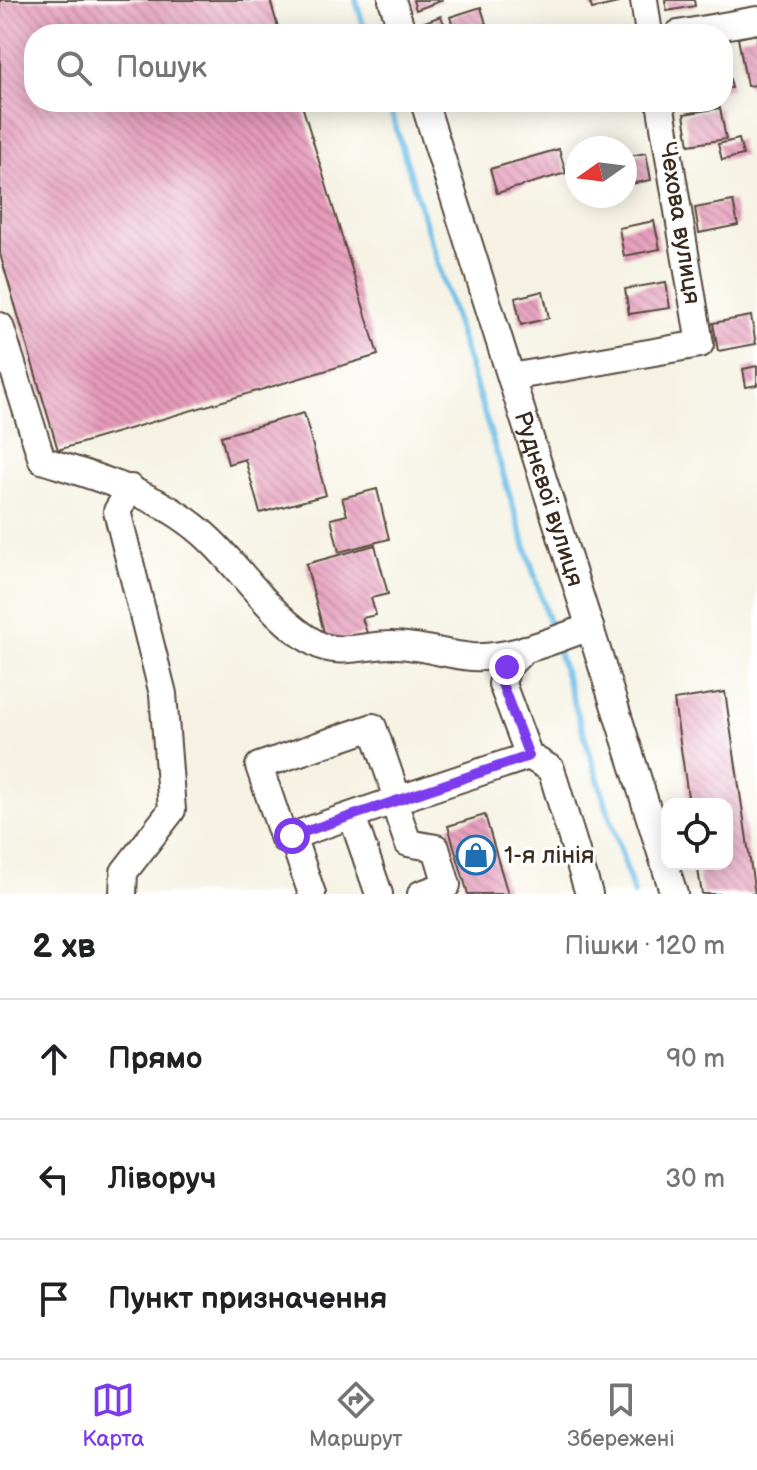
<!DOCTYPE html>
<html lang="uk">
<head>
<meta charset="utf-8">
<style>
  body { margin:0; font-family:"Balsamiq Sans",sans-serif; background:#f2f2f2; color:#202124 }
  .controls { position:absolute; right:24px; bottom:24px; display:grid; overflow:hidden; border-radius:16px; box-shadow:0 4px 20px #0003 }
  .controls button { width:72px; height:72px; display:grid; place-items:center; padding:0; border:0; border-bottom:2px solid #e0e0e0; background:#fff; color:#202124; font:40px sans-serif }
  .compass { position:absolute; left:565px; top:136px; width:72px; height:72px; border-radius:50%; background:#fff; box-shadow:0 4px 20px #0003; rotate:256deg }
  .stop { position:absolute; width:24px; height:24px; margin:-18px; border:6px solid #7c3aed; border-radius:50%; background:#fff }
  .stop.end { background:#7c3aed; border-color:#fff; box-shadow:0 2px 8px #0008 }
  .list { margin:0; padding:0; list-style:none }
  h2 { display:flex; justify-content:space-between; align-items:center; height:104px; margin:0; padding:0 32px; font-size:34px }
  h2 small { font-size:26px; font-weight:400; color:#757577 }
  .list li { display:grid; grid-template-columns:52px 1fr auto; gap:24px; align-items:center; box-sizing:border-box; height:120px; padding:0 32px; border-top:2px solid #e0e0e0 }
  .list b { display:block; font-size:30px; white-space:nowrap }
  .list em { font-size:26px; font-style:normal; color:#757577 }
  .icon { flex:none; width:44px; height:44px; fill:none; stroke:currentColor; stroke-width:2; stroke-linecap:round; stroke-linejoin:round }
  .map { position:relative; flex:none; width:757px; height:894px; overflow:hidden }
  .search { position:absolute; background:#fff; box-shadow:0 4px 20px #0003; left:24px; right:24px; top:24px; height:88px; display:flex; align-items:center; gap:20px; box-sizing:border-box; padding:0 28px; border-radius:32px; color:#757577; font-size:30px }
  .sheet { height:464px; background:#fff }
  nav { display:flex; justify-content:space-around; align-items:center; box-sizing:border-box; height:112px; border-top:2px solid #e0e0e0; background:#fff; font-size:22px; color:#757577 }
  nav a { display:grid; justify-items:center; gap:4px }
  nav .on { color:#7c3aed }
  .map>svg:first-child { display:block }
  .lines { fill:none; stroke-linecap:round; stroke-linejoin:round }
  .stream { stroke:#68bbe4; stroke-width:6 }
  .building { fill:url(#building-back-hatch) }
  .minor-casing { stroke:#57483c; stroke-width:30 }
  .minor { stroke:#fff; stroke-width:26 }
  .route { stroke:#7c3aed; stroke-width:10 }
  .labels { text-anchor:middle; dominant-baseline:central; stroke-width:6; stroke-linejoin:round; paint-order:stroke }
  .street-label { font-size:24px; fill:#3b2a1e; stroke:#fff }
  .poi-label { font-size:24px; fill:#3b2a1e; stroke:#fff; text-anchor:start }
</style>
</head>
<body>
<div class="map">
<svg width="757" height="894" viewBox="0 0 757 894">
  <defs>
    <pattern id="building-back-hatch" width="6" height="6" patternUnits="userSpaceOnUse" patternTransform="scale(2)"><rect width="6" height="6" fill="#e59ab9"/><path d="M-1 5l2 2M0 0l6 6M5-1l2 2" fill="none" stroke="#bb7e96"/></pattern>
  </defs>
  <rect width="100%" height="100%" fill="#fff"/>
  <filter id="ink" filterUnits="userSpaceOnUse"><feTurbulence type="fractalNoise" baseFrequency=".0125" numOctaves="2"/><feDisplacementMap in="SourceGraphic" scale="16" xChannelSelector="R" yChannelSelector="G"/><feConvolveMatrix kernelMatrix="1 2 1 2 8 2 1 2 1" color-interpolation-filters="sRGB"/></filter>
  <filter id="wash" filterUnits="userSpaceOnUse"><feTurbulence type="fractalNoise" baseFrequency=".006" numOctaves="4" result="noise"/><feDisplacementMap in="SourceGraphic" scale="32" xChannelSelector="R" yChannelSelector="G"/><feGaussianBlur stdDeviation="1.8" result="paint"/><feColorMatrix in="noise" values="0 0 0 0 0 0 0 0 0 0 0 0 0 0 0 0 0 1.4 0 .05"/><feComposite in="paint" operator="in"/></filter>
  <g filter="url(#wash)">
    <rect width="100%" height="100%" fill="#f5f2e3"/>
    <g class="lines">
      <g class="stream">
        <polyline points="356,0 366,34"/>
        <polyline points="388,102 553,635"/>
        <polyline points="556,645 634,894"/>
      </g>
    </g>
    <g id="blocks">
      <g class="building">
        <polygon points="0,0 270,0 280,34 34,34 34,102 301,102 378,355 58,450 0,254"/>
        <polygon points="413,0 443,0 416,10"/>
        <polygon points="589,0 617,0 618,3 592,9"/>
        <polygon points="665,0 694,0 695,6 667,11"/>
        <polygon points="481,7 489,34 455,34 450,17"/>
        <polygon points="441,16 448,34 423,34 419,24"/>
        <polygon points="757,34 757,85 747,86 738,38"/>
        <polygon points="723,50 732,88 723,89"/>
        <polygon points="720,108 726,139 689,145 684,114"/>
        <polygon points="739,139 743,155 722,160 718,144"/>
        <polygon points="559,149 566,173 497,193 490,169"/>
        <polygon points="646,153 651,180 625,185 625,157"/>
        <polygon points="733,201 738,225 699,233 695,208"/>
        <polygon points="654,221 660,249 624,256 619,228"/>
        <polygon points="666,282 670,308 629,314 625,289"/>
        <polygon points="543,291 549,318 521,325 515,298"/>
        <polygon points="751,316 756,344 718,351 713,323"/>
        <polygon points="757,366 757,385 746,387 743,369"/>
        <polygon points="304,413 326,495 260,513 245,459 228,464 221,436"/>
        <polygon points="377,489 389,539 339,552 331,519 347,515 342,498"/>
        <polygon points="375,545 388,594 371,598 376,615 362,618 367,633 327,644 306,564"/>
        <polygon points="725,692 755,894 702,894 697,864 727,864 727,804 689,804 674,700"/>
        <polygon points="485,815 500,867 508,894 468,894 448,826"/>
      </g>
    </g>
  </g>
  <g filter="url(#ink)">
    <use href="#blocks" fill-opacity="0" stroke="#57483c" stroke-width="2"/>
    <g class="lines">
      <g class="minor-casing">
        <g id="minor">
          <polyline points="392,0 403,34"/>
          <polyline points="644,0 649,34"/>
          <polyline points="678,34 757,20"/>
          <path id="s1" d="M424 102 674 894"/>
          <path d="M0 326 42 460C102 479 164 495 211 541 245 574 273 619 315 643 339 657 368 644 393 645 420 645 446 655 472 657 511 659 553 640 590 627"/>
          <polyline points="511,377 700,344 660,102"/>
          <polyline points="525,649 507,667 502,684 529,756 551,769 589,894"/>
          <path d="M398 800 373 727 259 766 284 839C365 810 447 783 529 756"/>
          <polyline points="394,802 408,843 436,848 447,885 421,894"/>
          <polyline points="352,816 379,894"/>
          <polyline points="292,836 312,894"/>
          <polyline points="123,894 124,872 172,810 163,694 117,511 131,488"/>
        </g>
      </g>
      <use href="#minor" class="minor"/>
    </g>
  </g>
  <g class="lines" filter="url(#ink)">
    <polyline class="route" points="292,836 529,756 502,684 507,667"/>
  </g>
  <defs>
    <g id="shop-ring" transform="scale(2)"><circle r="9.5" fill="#fff" stroke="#1f6fb2" stroke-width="1.5"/><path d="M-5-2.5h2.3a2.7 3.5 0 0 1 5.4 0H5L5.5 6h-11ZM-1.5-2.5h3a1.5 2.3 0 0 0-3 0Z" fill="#1f6fb2"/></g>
  </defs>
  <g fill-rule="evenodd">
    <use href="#shop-ring" x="476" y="855"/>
  </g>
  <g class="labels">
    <g class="street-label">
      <text transform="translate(680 223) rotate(81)">Чехова вулиця</text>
      <text stroke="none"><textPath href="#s1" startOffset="416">Руднєвої вулиця</textPath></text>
    </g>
    <g class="poi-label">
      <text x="504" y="855">1-я лінія</text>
    </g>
  </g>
</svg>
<div class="controls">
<button><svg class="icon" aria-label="locate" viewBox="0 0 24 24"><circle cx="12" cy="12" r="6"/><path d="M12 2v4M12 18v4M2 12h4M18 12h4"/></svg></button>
</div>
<svg class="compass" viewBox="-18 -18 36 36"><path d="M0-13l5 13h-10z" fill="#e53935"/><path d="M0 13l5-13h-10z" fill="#757577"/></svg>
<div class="stop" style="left:292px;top:836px"></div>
<div class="stop end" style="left:507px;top:667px"></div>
<div class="search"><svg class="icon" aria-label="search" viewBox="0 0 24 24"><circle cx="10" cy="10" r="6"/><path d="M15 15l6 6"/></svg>Пошук</div>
</div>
<section class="sheet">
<h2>2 хв<small>Пішки · 120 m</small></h2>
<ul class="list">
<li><svg class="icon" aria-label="ahead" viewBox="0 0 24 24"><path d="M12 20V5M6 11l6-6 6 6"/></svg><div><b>Прямо</b></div><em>90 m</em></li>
<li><svg class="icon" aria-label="left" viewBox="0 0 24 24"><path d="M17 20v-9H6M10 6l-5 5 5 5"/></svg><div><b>Ліворуч</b></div><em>30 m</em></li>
<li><svg class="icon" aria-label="arrive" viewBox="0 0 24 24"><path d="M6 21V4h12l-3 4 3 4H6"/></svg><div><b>Пункт призначення</b></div></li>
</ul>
</section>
<nav>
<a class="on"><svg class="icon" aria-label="map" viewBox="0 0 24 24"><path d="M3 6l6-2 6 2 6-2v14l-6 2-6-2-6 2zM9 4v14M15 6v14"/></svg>Карта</a>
<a><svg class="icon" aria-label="directions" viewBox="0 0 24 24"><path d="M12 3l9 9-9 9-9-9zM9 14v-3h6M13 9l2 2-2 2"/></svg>Маршрут</a>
<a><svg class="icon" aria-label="saved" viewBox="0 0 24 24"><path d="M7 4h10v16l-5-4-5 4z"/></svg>Збережені</a>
</nav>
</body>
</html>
